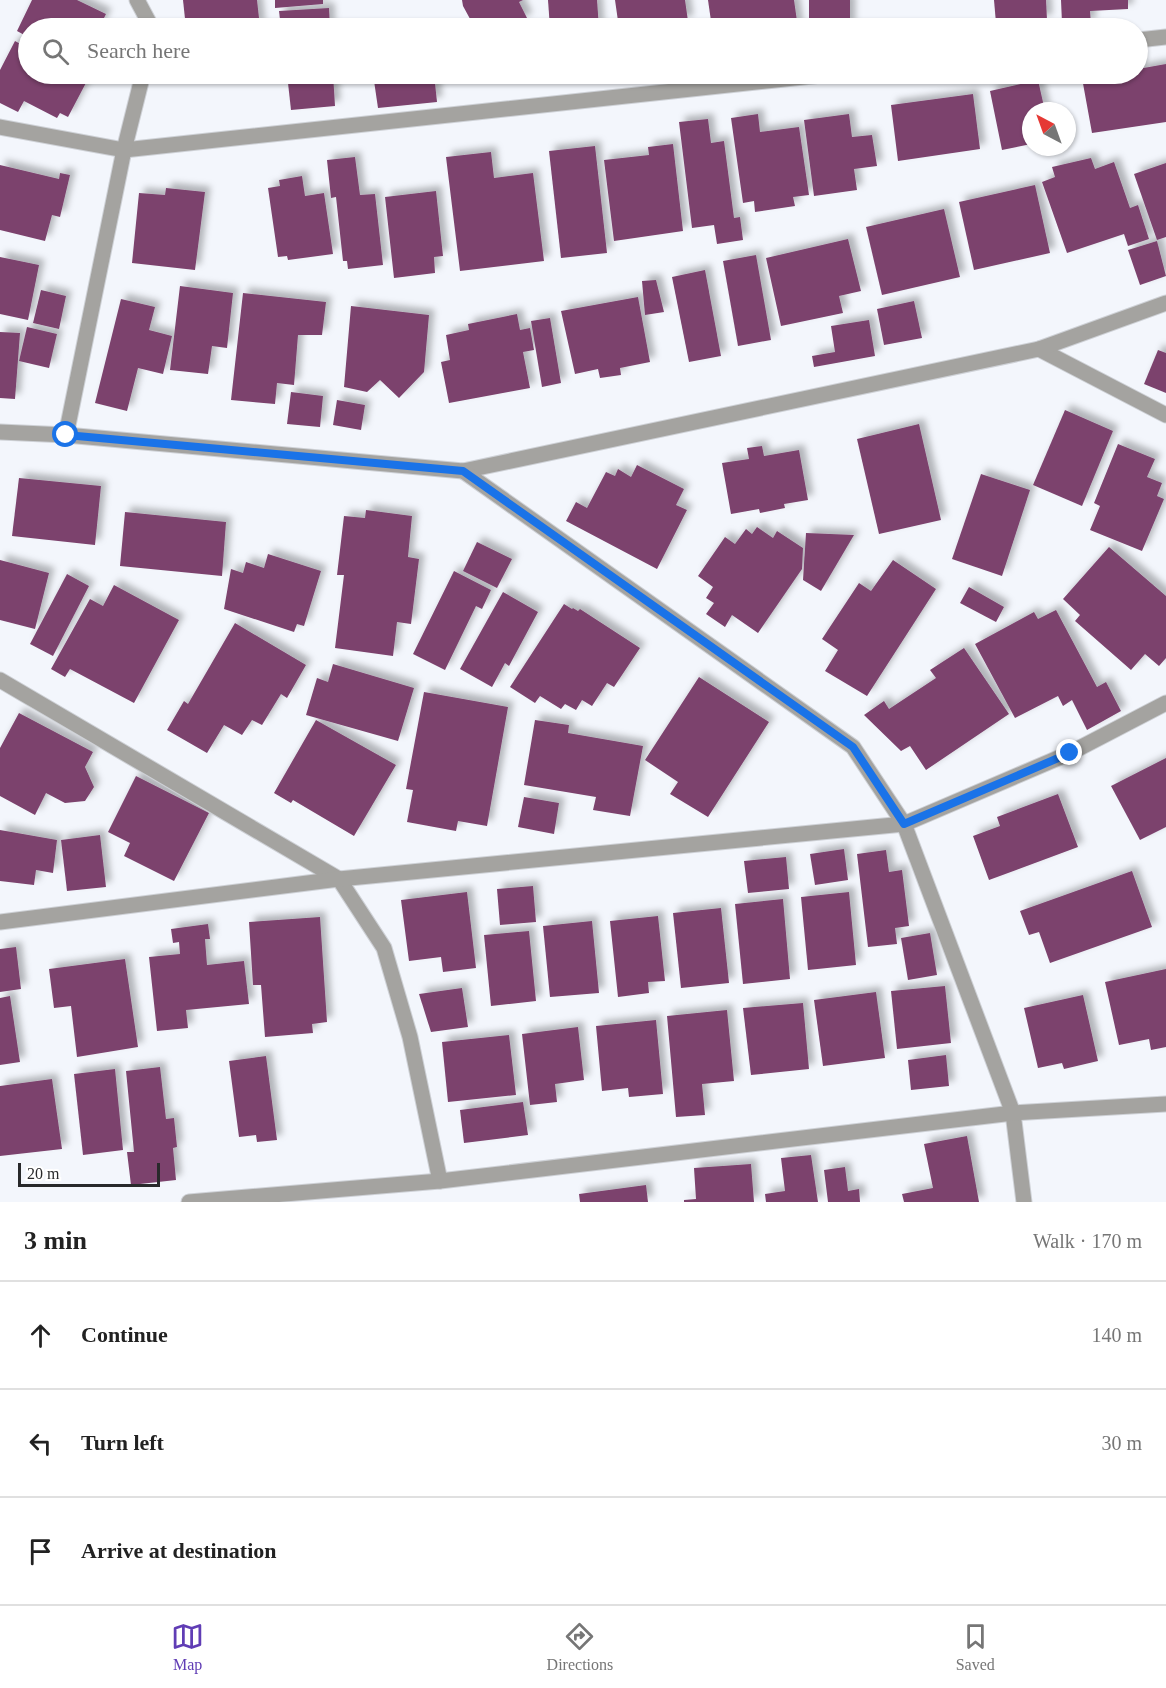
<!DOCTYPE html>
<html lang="en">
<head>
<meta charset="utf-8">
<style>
  body { margin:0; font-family:Georgia,serif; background:#f6f6f6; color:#222 }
  .compass { position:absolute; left:1022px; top:102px; width:54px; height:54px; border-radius:50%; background:#fff; box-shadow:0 2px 4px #0004; rotate:319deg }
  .scale { position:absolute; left:18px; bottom:15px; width:142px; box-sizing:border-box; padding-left:6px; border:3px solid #28292b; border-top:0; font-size:16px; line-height:21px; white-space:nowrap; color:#28292b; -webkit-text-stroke:4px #fff; paint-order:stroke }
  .stop { position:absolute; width:18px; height:18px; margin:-14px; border:4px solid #1a73e8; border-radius:50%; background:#fff }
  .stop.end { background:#1a73e8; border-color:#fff; box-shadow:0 2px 6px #0008 }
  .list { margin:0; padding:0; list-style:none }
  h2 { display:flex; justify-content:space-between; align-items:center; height:78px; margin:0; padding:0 24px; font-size:26px }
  h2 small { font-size:20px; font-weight:400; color:#767676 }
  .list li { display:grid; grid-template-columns:39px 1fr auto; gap:18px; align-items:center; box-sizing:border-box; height:108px; padding:0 24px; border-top:2px solid #e0e0e0 }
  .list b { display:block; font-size:22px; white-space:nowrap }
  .list em { font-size:20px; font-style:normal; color:#767676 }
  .icon { flex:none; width:33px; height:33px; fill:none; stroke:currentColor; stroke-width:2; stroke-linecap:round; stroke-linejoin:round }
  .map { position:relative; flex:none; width:1166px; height:1202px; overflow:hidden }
  .search { position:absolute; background:#fff; box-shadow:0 2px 4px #0004; left:18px; right:18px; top:18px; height:66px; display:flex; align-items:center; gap:15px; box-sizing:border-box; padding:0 21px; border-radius:33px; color:#767676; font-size:22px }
  .sheet { height:402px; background:#fff }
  nav { display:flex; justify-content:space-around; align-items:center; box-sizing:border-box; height:84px; border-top:2px solid #e0e0e0; background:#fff; font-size:16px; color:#767676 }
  nav a { display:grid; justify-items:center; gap:3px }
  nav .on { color:#603db5 }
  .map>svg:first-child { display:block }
  .building { fill:#7c426d; filter:url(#shadow) }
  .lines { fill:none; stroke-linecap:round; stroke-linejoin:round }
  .minor-casing { stroke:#ced1d6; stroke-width:17 }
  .minor { stroke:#a4a3a0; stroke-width:15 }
  .route { stroke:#1a73e8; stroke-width:8 }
</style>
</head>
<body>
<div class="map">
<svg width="1166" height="1202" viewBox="0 0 1166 1202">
  <defs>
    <filter id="shadow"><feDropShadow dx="5.5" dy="-5.5" stdDeviation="3" flood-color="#0004"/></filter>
  </defs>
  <rect width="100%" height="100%" fill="#f3f6fc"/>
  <g class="building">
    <polygon points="32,0 77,0 106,14 99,28 28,28 28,37 17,31"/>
    <polygon points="183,0 257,0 260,27 186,28"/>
    <polygon points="275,0 323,0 323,4 275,8"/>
    <polygon points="462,0 523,0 519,2 527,18 508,28 475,28 463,6"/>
    <polygon points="548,0 597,0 599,28 550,28"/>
    <polygon points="615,0 685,0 688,21 663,24 663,28 619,28"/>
    <polygon points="708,0 794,0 798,28 712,28"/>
    <rect x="809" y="0" width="41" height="28"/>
    <polygon points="994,0 1046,0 1047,20 996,23"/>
    <polygon points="1061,0 1128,0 1128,9 1090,11 1091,24 1062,23"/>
    <polygon points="329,8 330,28 281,28 279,11"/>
    <polygon points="15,41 28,48 28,74 78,74 88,79 68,117 60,113 57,118 24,101 18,112 0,103 0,70"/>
    <polygon points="1166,64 1166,122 1092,133 1082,78 1111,74 1138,74 1138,69"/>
    <polygon points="287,74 333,74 335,106 291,110"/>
    <polygon points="373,74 434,74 437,102 378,108"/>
    <polygon points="1038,80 1045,111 1031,111 1031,144 1002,150 990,91"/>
    <polygon points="973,94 980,149 898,161 891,105"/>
    <polygon points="758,114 760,132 799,127 809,195 793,197 795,206 755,212 754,201 743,203 731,118"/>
    <polygon points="849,114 852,137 872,135 877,166 854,169 857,190 814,196 804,120"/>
    <polygon points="708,119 711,143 724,141 734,218 740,217 743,240 717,244 714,225 692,228 679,122"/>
    <polygon points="673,144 683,231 614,241 604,160 649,155 648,147"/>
    <polygon points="595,146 607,253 561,258 549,151"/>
    <polygon points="491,152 494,178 533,173 544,261 460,271 446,157"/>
    <polygon points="355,157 360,195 375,194 383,265 348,269 347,261 343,261 336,197 331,198 327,160"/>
    <polygon points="1091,158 1095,169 1114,162 1130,208 1138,205 1149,239 1128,246 1124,234 1067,253 1042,182 1055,177 1052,167"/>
    <polygon points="1166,163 1166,237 1157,240 1134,174"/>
    <polygon points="0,165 59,179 60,173 70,175 60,217 52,215 45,241 0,230"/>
    <polygon points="302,176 305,196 324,193 333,254 288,260 287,256 278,257 268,188 280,186 279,180"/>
    <polygon points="1035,185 1050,253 974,270 959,202"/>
    <polygon points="166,188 205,192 195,270 132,263 139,193 165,195"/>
    <polygon points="436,191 443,256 434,257 435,273 394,278 385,197"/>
    <polygon points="944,209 960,277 882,295 866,227"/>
    <polygon points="848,239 861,291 839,296 843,313 781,326 766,258"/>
    <polygon points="1157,241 1166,276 1140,285 1128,250"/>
    <polygon points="756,255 771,340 738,346 723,261"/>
    <polygon points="0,257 39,265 28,320 0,314"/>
    <polygon points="705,270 721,356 689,362 672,277"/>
    <polygon points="656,280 664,312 645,315 642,281"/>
    <polygon points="180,286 233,293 227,348 212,346 208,374 170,370"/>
    <polygon points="41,290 66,296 59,329 33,323"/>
    <polygon points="243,293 326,302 322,335 298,335 294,385 277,383 275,404 231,400"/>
    <polygon points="638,297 650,362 620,368 621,375 600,378 598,369 575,374 561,311"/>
    <polygon points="121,299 155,307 149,330 172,336 163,374 138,368 127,411 95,403"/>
    <polygon points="914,301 922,338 884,345 877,309"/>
    <polygon points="351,306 429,315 424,372 399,398 380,380 367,392 344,387"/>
    <polygon points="517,314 520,330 530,328 534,350 523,352 530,388 449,403 441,362 450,360 446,335 469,330 468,324"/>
    <polygon points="550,318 561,383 542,387 531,321"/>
    <polygon points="869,320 875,356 814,367 812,356 835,352 831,326"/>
    <polygon points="27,327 57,334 49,368 19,361"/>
    <polygon points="0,332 20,333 15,399 0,398"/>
    <polygon points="1158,350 1166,353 1166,393 1144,384"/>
    <polygon points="291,392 323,396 320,427 287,424"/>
    <polygon points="337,400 365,405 361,430 333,425"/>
    <polygon points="1065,410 1113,431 1082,506 1033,485"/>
    <polygon points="919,424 941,520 879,534 857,439"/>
    <polygon points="1118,444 1155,459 1147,477 1162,483 1157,496 1164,499 1142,551 1090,530 1100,506 1094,503"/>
    <polygon points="762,446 764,456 799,450 808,500 784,504 785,508 760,513 759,509 731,514 722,463 749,459 747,448"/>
    <polygon points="637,465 684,489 676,505 687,510 657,569 566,521 576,502 587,508 606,472 615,476 618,469 631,477"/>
    <polygon points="981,474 1030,490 1002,576 952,559"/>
    <polygon points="19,478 101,486 95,545 12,536"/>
    <polygon points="366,510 412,516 408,557 419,559 411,624 397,622 393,656 335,648 344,575 337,575 344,516 365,518"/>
    <polygon points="125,512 226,522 222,576 120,566"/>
    <polygon points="757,527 773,538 777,531 803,548 802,569 758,633 732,615 725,627 706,614 714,603 706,598 713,587 698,576 725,537 735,544 746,529 752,534"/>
    <polygon points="806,533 854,535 821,591 803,580"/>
    <polygon points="477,542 512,559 497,588 463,571"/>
    <polygon points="1109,547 1166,596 1166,658 1159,666 1145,654 1131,670 1075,621 1080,615 1063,599"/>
    <polygon points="268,554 321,571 304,626 297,624 294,632 224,609 231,569 243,573 246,562 264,568"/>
    <polygon points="0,560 49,573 35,629 0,620"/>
    <polygon points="893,560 936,589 867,696 825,671 838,650 822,639 859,583 871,591"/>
    <polygon points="454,571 491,590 482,609 476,606 445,670 413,654"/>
    <polygon points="67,574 89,586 53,656 30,644"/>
    <polygon points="114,585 179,620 134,703 70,669 65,677 51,669 90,599 103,606"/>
    <polygon points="969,587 1004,607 996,622 960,603"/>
    <polygon points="503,592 538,612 509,666 505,663 492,687 460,669"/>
    <polygon points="564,604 572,609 573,608 578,611 580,609 640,648 614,687 607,683 592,706 582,700 576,710 565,704 561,709 540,696 535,703 510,687"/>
    <polygon points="1056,610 1097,687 1106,682 1121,711 1087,730 1072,700 1063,706 1058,696 1015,718 975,644 1034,612 1038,619"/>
    <polygon points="235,623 306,665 287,698 281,694 262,725 252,720 242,735 224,725 207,753 167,730 184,701 188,704"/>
    <polygon points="964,648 1009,714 926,770 910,746 901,751 864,715 884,701 889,709 936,678 930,670"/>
    <polygon points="333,664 414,688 398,741 306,715 317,678 328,682"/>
    <polygon points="699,677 769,722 708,817 670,794 678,782 645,760"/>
    <polygon points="424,692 508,707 487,826 458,821 456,831 407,822 413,790 406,789"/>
    <polygon points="19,713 93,752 85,767 94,787 85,801 65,803 46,793 35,815 0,796 0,748"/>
    <polygon points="316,720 396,765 354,836 293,800 291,803 274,793"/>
    <polygon points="535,720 569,725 568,733 643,746 630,816 593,810 596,797 524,785"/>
    <polygon points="1166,758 1166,827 1140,840 1111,786"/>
    <polygon points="136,776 209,813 174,881 124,856 130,843 108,832"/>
    <polygon points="1058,794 1078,847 989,880 973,836 1000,826 997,817"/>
    <polygon points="524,797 559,803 554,834 518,827"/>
    <polygon points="0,830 57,840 53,873 36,870 34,885 0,881"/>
    <polygon points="100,835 106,887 67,891 61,840"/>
    <polygon points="844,849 848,880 815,885 810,854"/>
    <polygon points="886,850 889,872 902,870 909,926 895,928 897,944 868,947 857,854"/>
    <polygon points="786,857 789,889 748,893 744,861"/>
    <polygon points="1132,871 1152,927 1050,963 1039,932 1029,935 1020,911"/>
    <polygon points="533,886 536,922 500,925 497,889"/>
    <polygon points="467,892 476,968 443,972 441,957 409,961 401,900"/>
    <polygon points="849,892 856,965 808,970 801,897"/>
    <polygon points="783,899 790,979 743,984 735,904"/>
    <polygon points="721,908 729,983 681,988 673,913"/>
    <polygon points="658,916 665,981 648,982 649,993 618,997 610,921"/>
    <polygon points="320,917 327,1022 312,1024 313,1033 265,1037 261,985 253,985 249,922"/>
    <polygon points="592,921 599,993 550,997 543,926"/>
    <polygon points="208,924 210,939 205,939 207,965 244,961 249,1004 186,1010 188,1028 157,1031 149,957 180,954 179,942 173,943 171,929"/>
    <polygon points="529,931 536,1001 491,1006 484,935"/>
    <polygon points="930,933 937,975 908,980 901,938"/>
    <polygon points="16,947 21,989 0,992 0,949"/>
    <polygon points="125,959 138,1047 77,1057 71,1006 54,1008 49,969"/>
    <polygon points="1166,969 1166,1047 1151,1050 1149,1039 1119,1045 1105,982"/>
    <polygon points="945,986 951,1043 897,1049 891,991"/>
    <polygon points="462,988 468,1027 431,1032 419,994"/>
    <polygon points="876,992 885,1058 823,1066 814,1000"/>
    <polygon points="1083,995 1098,1061 1064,1069 1062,1063 1038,1068 1024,1008"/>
    <polygon points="10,996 20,1062 0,1065 0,998"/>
    <polygon points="803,1003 809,1069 751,1075 743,1008"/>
    <polygon points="727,1010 734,1081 702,1084 705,1115 676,1117 667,1016"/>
    <polygon points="656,1020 663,1094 629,1097 628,1088 602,1091 596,1026"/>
    <polygon points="578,1027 584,1080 555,1084 557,1102 530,1105 522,1034"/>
    <polygon points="509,1035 516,1095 448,1102 442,1042"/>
    <polygon points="946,1055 949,1086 911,1090 908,1060"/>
    <polygon points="266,1056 277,1140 257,1142 256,1135 239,1137 229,1061"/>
    <polygon points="160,1067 166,1119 174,1118 177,1147 173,1148 176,1180 131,1185 127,1152 134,1152 126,1071"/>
    <polygon points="115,1069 123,1150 83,1155 74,1074"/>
    <polygon points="52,1079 62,1149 0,1156 0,1086"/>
    <polygon points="523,1102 528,1135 464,1143 460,1110"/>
    <polygon points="967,1136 979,1202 904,1202 902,1194 933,1188 924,1144"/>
    <polygon points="811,1155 818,1202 766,1202 765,1194 785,1191 781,1158"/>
    <polygon points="751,1164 754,1202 684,1202 684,1200 696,1199 694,1168"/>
    <polygon points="845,1167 848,1191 859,1189 860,1202 828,1202 824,1170"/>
    <polygon points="646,1185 648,1202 580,1202 579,1194"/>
  </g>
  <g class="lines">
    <g class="minor-casing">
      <g id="minor">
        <polyline points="137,0 152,28"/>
        <polyline points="1138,40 1166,37"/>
        <polyline points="0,127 124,150 831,74"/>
        <polyline points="1039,349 1166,415"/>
        <polyline points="0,432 66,435 463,471 1039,349 1166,303"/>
        <polyline points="66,435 124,150 143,74"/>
        <polyline points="463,471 853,747 904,824 1013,1113 1024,1202"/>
        <polyline points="0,680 339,879 384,948 410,1037 440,1181"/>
        <polyline points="0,922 339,879 904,824 1070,753 1166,703"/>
        <polyline points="189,1202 440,1181 1013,1113 1166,1104"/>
      </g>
    </g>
    <use href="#minor" class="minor"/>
  </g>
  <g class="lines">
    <polyline class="route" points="66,435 463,471 853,747 904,824 1070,753"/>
  </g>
</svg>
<svg class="compass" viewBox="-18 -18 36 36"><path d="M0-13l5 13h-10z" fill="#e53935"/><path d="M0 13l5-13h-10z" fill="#767676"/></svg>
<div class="scale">20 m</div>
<div class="stop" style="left:66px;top:435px"></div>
<div class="stop end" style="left:1070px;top:753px"></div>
<div class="search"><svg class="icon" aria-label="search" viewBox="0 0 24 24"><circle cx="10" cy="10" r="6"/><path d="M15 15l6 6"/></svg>Search here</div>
</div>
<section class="sheet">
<h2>3 min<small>Walk · 170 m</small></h2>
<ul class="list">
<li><svg class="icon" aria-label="ahead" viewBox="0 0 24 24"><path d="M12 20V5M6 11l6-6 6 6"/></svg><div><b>Continue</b></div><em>140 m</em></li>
<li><svg class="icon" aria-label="left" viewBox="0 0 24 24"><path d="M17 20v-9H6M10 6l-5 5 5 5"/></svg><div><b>Turn left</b></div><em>30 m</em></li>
<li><svg class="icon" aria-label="arrive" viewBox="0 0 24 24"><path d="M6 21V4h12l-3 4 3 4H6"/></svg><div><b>Arrive at destination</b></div></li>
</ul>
</section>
<nav>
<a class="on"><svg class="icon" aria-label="map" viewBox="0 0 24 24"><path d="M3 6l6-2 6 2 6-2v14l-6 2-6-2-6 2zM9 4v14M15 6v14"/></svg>Map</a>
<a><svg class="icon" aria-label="directions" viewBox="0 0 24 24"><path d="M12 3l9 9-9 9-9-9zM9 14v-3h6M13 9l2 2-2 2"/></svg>Directions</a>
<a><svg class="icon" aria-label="saved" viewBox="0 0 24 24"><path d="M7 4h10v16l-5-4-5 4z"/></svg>Saved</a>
</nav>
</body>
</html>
